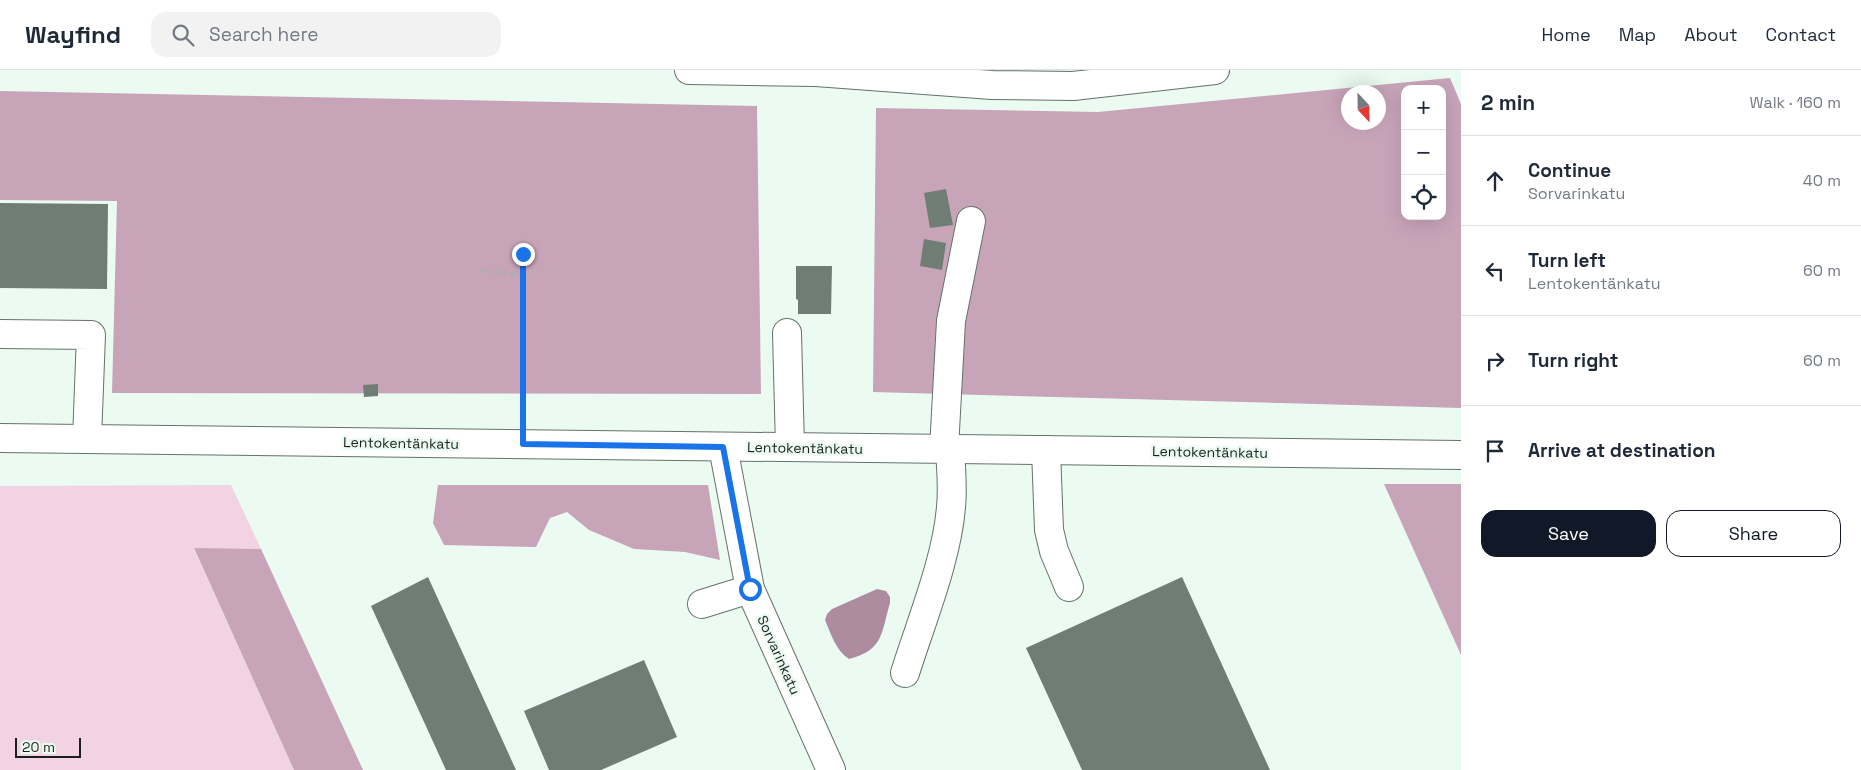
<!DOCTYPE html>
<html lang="en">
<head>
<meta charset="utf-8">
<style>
  body { margin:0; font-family:"Space Grotesk",sans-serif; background:#f2f2f3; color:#1f2937 }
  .controls { position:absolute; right:15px; top:15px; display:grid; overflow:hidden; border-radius:10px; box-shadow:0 5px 20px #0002 }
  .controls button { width:45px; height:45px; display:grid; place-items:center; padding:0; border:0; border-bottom:1px solid #e0e1e3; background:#fff; color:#1f2937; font:25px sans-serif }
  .compass { position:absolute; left:1341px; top:15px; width:45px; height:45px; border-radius:50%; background:#fff; box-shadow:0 5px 20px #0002; rotate:158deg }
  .scale { position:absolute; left:15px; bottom:12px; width:66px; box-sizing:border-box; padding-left:5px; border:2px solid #1a201d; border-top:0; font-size:14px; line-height:18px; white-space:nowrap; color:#1a201d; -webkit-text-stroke:4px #ebfbf2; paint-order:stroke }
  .stop { position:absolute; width:15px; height:15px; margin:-11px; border:4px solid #1a73e8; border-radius:50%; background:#fff }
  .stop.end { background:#1a73e8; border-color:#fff; box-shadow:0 1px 5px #0008 }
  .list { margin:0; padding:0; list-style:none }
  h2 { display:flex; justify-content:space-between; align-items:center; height:65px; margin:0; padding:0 20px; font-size:21px }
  h2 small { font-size:16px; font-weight:400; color:#747a83 }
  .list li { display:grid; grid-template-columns:32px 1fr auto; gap:15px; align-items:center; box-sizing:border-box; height:90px; padding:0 20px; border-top:1px solid #e0e1e3 }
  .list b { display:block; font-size:19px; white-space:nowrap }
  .list p { margin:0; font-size:16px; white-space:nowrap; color:#747a83 }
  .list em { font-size:16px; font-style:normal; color:#747a83 }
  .actions { display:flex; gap:10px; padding:15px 20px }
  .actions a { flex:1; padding:11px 0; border:1px solid #111827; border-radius:15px; text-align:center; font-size:18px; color:#111827 }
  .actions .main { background:#111827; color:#fff }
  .icon { flex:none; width:28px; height:28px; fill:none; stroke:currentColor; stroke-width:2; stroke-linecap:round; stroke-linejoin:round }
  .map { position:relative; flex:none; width:1461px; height:700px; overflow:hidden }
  header { display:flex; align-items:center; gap:30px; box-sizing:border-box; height:70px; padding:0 25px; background:#fff; border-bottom:1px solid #e0e1e3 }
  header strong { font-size:24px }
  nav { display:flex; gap:28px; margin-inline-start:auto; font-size:18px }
  .search { width:350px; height:45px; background:#f2f2f3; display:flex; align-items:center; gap:12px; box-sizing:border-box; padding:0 18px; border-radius:15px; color:#747a83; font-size:19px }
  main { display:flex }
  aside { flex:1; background:#fff }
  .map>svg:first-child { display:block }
  .green { fill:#f1d3e4 }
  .forest { fill:#c8a4b9; fill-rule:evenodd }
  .water { fill:#ae8ca0 }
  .building { fill:#6f7d75 }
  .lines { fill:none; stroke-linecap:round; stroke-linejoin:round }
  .minor-casing { stroke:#64726a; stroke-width:30 }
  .path { stroke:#a5b2ab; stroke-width:3; stroke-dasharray:4 4; stroke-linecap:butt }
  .minor { stroke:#fff; stroke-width:28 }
  .route { stroke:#1a73e8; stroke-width:6 }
  .labels { text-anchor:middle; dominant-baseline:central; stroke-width:5; stroke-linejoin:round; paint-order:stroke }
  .street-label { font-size:14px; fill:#1a201d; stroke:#ebfbf2 }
</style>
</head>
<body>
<header>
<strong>Wayfind</strong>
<div class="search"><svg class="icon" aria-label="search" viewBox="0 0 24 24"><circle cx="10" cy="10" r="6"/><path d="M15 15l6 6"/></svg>Search here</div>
<nav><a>Home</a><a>Map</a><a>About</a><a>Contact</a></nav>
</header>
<main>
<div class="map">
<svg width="1461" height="700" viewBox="0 0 1461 700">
  <rect width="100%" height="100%" fill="#ebfbf2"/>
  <polygon class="green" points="231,415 261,479 194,479 294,700 0,700 0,416"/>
  <g class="forest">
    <path d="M1450 8 1461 34V338L873 322 876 38 1098 42ZM1405 19H1442V146H1405ZM1348 22H1378V52H1348Z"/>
    <polygon points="0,21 757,36 761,324 112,323 117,131 0,130"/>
    <polygon points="1384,414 1461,414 1461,585"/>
    <polygon points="438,415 708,415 720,490 685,482 634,479 589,460 567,442 550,448 536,477 444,475 433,453"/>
    <polygon points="194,478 261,479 363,700 294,700"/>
  </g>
  <path class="water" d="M877 519 886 521 890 527V533C881 563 884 580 849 589 836 581 831 564 825 550L827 544 832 539Z"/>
  <g class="building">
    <polygon points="946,119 953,155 930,158 924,123"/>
    <polygon points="0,133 108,134 107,219 0,218"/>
    <polygon points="924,169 946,173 942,200 920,196"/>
    <polygon points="796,196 832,196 831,244 798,244 798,230 796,229"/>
    <polygon points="378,314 378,326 364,327 363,315"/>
    <polygon points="428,507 516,700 446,700 371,536"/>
    <polygon points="1182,507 1270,700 1082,700 1026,578"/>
    <polygon points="644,590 677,667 601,700 549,700 524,641"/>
  </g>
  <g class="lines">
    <g class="minor-casing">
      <g id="minor">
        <polyline points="689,0 816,2 992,15 1073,16 1215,0"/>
        <polyline points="787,263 790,377"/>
        <polyline points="0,264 91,265 87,369"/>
        <polyline points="0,368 1461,385"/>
        <polyline points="723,377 750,519 831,700"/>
        <polyline points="944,379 951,251 971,151"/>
        <polyline points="1046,380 1049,460 1054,481 1069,517"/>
        <polyline points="702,534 750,519"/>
        <path d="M905 603C921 552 947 489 951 437 953 418 951 398 950 379"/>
      </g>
    </g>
    <g class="path">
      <polyline points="479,201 523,204"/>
      <polyline points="523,351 523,184"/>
    </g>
    <use href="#minor" class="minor"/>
  </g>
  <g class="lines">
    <polyline class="route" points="523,184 523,374 723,377 750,519"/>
  </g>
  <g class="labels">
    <g class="street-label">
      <text transform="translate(401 373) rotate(1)">Lentokentänkatu</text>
      <text transform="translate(805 378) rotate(1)">Lentokentänkatu</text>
      <text transform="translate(1210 382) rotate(1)">Lentokentänkatu</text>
      <text transform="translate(779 585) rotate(66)">Sorvarinkatu</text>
    </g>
  </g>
</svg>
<div class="controls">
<button>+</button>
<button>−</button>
<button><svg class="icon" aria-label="locate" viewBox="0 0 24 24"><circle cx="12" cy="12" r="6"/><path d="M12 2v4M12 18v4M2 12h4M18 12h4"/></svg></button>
</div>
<svg class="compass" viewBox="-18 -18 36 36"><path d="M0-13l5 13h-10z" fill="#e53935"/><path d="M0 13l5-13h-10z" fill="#747a83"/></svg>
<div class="scale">20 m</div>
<div class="stop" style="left:750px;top:519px"></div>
<div class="stop end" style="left:523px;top:184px"></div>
</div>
<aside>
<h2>2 min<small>Walk · 160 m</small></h2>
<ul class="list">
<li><svg class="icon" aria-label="ahead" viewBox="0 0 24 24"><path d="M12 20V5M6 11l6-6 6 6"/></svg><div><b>Continue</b><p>Sorvarinkatu</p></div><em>40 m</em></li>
<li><svg class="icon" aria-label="left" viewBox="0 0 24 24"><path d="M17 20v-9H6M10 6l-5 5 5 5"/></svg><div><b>Turn left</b><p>Lentokentänkatu</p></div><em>60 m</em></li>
<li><svg class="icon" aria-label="right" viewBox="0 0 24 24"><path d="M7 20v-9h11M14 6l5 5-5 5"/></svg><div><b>Turn right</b></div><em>60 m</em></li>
<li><svg class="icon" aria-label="arrive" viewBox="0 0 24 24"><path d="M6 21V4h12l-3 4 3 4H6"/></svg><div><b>Arrive at destination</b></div></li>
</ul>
<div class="actions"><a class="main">Save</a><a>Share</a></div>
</aside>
</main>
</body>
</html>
